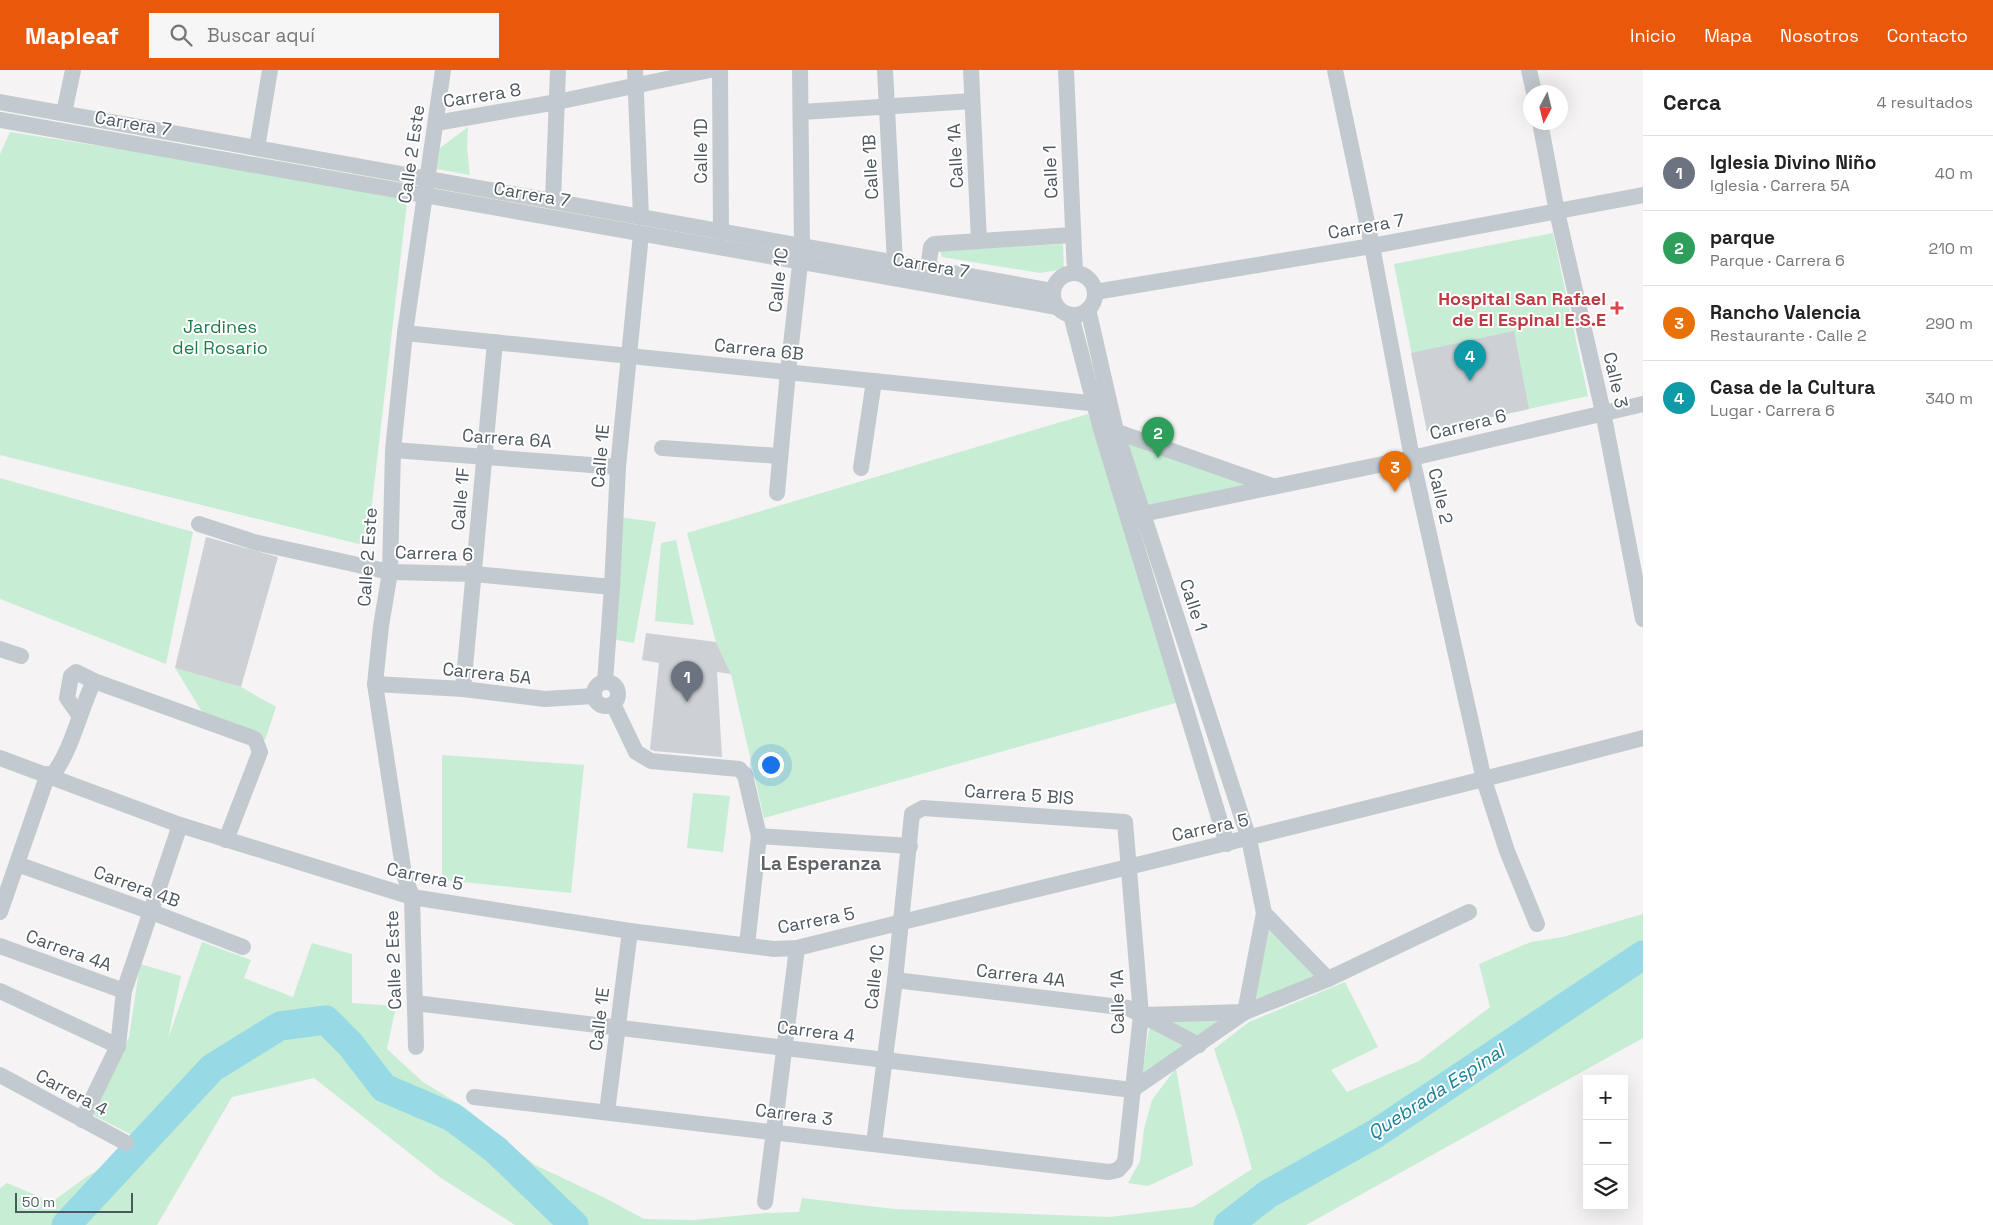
<!DOCTYPE html>
<html lang="es">
<head>
<meta charset="utf-8">
<style>
  body { margin:0; font-family:"Space Grotesk",sans-serif; background:#f6f6f6; color:#222 }
  .controls { position:absolute; right:15px; bottom:15px; display:grid; overflow:hidden; border-radius:0px; box-shadow:0 5px 20px #0002 }
  .controls button { width:45px; height:45px; display:grid; place-items:center; padding:0; border:0; border-bottom:1px solid #e0e0e0; background:#fff; color:#222; font:25px sans-serif }
  .compass { position:absolute; left:1523px; top:15px; width:45px; height:45px; border-radius:50%; background:#fff; box-shadow:0 5px 20px #0002; rotate:187deg }
  .scale { position:absolute; left:15px; bottom:12px; width:118px; box-sizing:border-box; padding-left:5px; border:2px solid #4c575f; border-top:0; font-size:14px; line-height:18px; white-space:nowrap; color:#4c575f; -webkit-text-stroke:4px #fff; paint-order:stroke }
  .you { position:absolute; left:770px; top:694px; width:18px; height:18px; margin:-12px; border:4px solid #fff; border-radius:50%; background:#1a73e8; box-shadow:0 0 0 8px #1a73e833 }
  .badge { display:grid; place-items:center; width:32px; height:32px; border-radius:50%; background:#ea580c; color:#fff; font-size:16px; font-weight:700 }
  .pin { position:absolute; translate:-50% -41px; filter:drop-shadow(0 1px 2px #0008) }
  .pin::after { content:''; position:absolute; top:26px; width:18px; height:15px; background:inherit; clip-path:polygon(0 0,100% 0,50% 100%) }
  .list { margin:0; padding:0; list-style:none }
  h2 { display:flex; justify-content:space-between; align-items:center; height:65px; margin:0; padding:0 20px; font-size:21px }
  h2 small { font-size:16px; font-weight:400; color:#767676 }
  .list li { display:grid; grid-template-columns:32px 1fr auto; gap:15px; align-items:center; box-sizing:border-box; height:75px; padding:0 20px; border-top:1px solid #e0e0e0 }
  .list b { display:block; font-size:19px; white-space:nowrap }
  .list p { margin:0; font-size:16px; white-space:nowrap; color:#767676 }
  .list em { font-size:16px; font-style:normal; color:#767676 }
  .icon { flex:none; width:28px; height:28px; fill:none; stroke:currentColor; stroke-width:2; stroke-linecap:round; stroke-linejoin:round }
  .map { position:relative; flex:none; width:1643px; height:1155px; overflow:hidden }
  header { display:flex; align-items:center; gap:30px; box-sizing:border-box; height:70px; padding:0 25px; background:#ea580c; color:#fff }
  header strong { font-size:24px }
  nav { display:flex; gap:28px; margin-inline-start:auto; font-size:18px }
  .search { width:350px; height:45px; background:#f6f6f6; display:flex; align-items:center; gap:12px; box-sizing:border-box; padding:0 18px; border-radius:0px; color:#767676; font-size:19px }
  main { display:flex }
  aside { flex:1; background:#fff }
  .map>svg:first-child { display:block }
  .green { fill:#c7edd4 }
  .lines { fill:none; stroke-linecap:round; stroke-linejoin:round }
  .river { stroke:#98d9e6; stroke-width:29 }
  .building { fill:#cdd0d4 }
  .minor { stroke:#c2cad0; stroke-width:16 }
  .health-dot { fill:#e0444e; stroke:#fff; stroke-width:2 }
  .labels { text-anchor:middle; dominant-baseline:central; stroke-width:4; stroke-linejoin:round; paint-order:stroke }
  .street-label { font-size:18px; fill:#4c575f; stroke:#fff }
  .health-label { font-size:18px; font-weight:bold; fill:#be3a42; stroke:#fff; text-anchor:end }
  .park-label { font-size:18px; fill:#207c4b; stroke:#fff }
  .neighbourhood-label { font-size:19px; font-weight:bold; fill:#606367; stroke:#fff }
  .water-label { font-size:19px; font-style:italic; fill:#188195; stroke:#fff }
</style>
</head>
<body>
<header>
<strong>Mapleaf</strong>
<div class="search"><svg class="icon" aria-label="search" viewBox="0 0 24 24"><circle cx="10" cy="10" r="6"/><path d="M15 15l6 6"/></svg>Buscar aquí</div>
<nav><a>Inicio</a><a>Mapa</a><a>Nosotros</a><a>Contacto</a></nav>
</header>
<main>
<div class="map">
<svg width="1643" height="1155" viewBox="0 0 1643 1155">
  <rect width="100%" height="100%" fill="#f5f3f3"/>
  <g class="green">
    <polygon points="468,57 467,77 470,105 437,99 440,78"/>
    <polygon points="10,62 408,124 367,476 0,385 0,84"/>
    <polygon points="1553,163 1588,326 1427,361 1394,194"/>
    <polygon points="1063,174 1064,199 1040,203 942,187 940,181"/>
    <polygon points="1088,344 1179,632 764,748 731,604 716,572 687,463"/>
    <polygon points="1122,362 1253,414 1143,438"/>
    <polygon points="0,408 193,462 166,594 0,529"/>
    <polygon points="618,447 656,452 634,573 612,569"/>
    <polygon points="676,470 694,555 655,551 661,473"/>
    <polygon points="175,598 241,617 276,637 265,670 204,645"/>
    <polygon points="442,685 584,695 571,823 442,810"/>
    <polygon points="693,723 730,726 723,782 687,778"/>
    <polygon points="1643,844 1643,968 1306,1155 515,1155 441,1108 314,1008 232,1027 157,1155 0,1155 0,1118 7,1113 52,1132 86,1107 130,1081 134,1066 93,1045 129,967 140,894 181,906 168,969 202,872 251,890 244,908 293,927 312,873 352,884 352,933 396,936 387,979 423,1012 464,1037 535,1095 607,1129 644,1149 693,1150 767,1143 799,1142 802,1128 894,1139 1109,1147 1193,1137 1252,1099 1239,1053 1214,979 1249,952 1345,912 1378,977 1331,1000 1347,1022 1419,991 1490,937 1479,894 1531,872 1563,867"/>
    <polygon points="1267,857 1318,908 1255,929"/>
    <polygon points="1223,949 1198,968 1163,950"/>
    <polygon points="1150,954 1190,974 1141,1009"/>
    <polygon points="1176,998 1193,1095 1148,1116 1128,1113 1140,1091 1144,1059 1152,1030"/>
  </g>
  <g class="lines">
    <g class="river">
      <polyline points="66,1155 212,998 280,956 326,950 350,974 384,1018 452,1047 496,1080 574,1155"/>
      <polyline points="1228,1155 1268,1124 1375,1064 1643,885"/>
    </g>
  </g>
  <g class="building">
    <polygon points="1514,261 1529,339 1427,361 1411,283"/>
    <polygon points="206,467 278,487 241,617 175,598"/>
    <polygon points="646,563 716,572 731,604 717,602 722,687 654,681 650,679 659,593 642,590"/>
  </g>
  <g class="lines">
    <g class="minor">
      <polyline points="635,0 641,147"/>
      <polyline points="720,0 721,162"/>
      <polyline points="885,0 895,193"/>
      <polyline points="971,0 979,171"/>
      <polyline points="1066,0 1075,203"/>
      <polyline points="1335,0 1372,176 1412,388 1484,710 1507,781 1537,854"/>
      <polyline points="1529,0 1534,22"/>
      <polyline points="0,32 1053,221"/>
      <polyline points="802,42 972,31"/>
      <polyline points="64,43 73,0"/>
      <polyline points="0,50 1057,237"/>
      <polyline points="1540,52 1557,142 1603,342 1643,549"/>
      <polyline points="436,53 557,32 710,0"/>
      <polyline points="257,78 270,0"/>
      <polyline points="553,131 558,0"/>
      <polyline points="928,199 931,177 934,174 1072,165"/>
      <circle cx="1074" cy="224" r="21"/>
      <polyline points="1095,222 1372,176 1643,125"/>
      <polyline points="1088,239 1116,361 1249,769 1264,843 1245,942"/>
      <polyline points="1071,245 1100,356 1227,774"/>
      <polyline points="405,263 1109,335"/>
      <polyline points="1109,359 1272,416"/>
      <polyline points="662,378 780,386"/>
      <polyline points="393,380 618,397"/>
      <polyline points="861,398 874,311"/>
      <polyline points="777,423 788,302 802,176 800,0"/>
      <polyline points="1133,446 1412,388 1643,334"/>
      <polyline points="199,454 254,472 390,502 474,504 612,517"/>
      <polyline points="0,579 21,586"/>
      <polyline points="605,612 612,517 618,397 641,164"/>
      <circle cx="606" cy="624" r="12"/>
      <polyline points="375,614 463,619 545,629 594,626"/>
      <polyline points="463,619 495,272"/>
      <polyline points="613,634 636,682 651,691 739,699 745,705 759,766 747,875"/>
      <polyline points="79,645 67,628 71,606 76,602 94,611 255,669 260,682 226,770"/>
      <path d="M0 688 180 755 412 827 630 861 774 879 797 878C1079 808 1362 742 1643 668"/>
      <path d="M52 706C73 678 79 642 94 611"/>
      <polyline points="759,766 910,776"/>
      <polyline points="17,794 149,841 243,877"/>
      <polyline points="0,842 48,704"/>
      <polyline points="1264,843 1328,909"/>
      <polyline points="0,876 124,921"/>
      <polyline points="895,910 1128,938 1199,975"/>
      <polyline points="0,921 118,976"/>
      <polyline points="415,933 1132,1020 1245,942 1328,909 1469,842"/>
      <polyline points="1143,945 1245,942"/>
      <polyline points="416,977 412,827 404,804 375,614 381,556 390,502 393,380 405,263 443,0"/>
      <polyline points="0,1005 126,1073"/>
      <polyline points="474,1027 1109,1102 1118,1100 1125,1092 1141,945 1125,752 923,738 912,744 895,910 874,1073"/>
      <polyline points="607,1042 630,861"/>
      <polyline points="82,1050 118,976 124,921 180,755"/>
      <polyline points="765,1132 797,878"/>
    </g>
  </g>
  <path class="health-dot" d="M1614.5 230.5h5v5h5v5h-5v5h-5v-5h-5v-5h5z"/>
  <g class="labels">
    <g class="street-label">
      <text transform="translate(482 25) rotate(-9)">Carrera 8</text>
      <text transform="translate(133 53) rotate(10)">Carrera 7</text>
      <text transform="translate(700 81) rotate(-90)">Calle 1D</text>
      <text transform="translate(411 84) rotate(-82)">Calle 2 Este</text>
      <text transform="translate(955 86) rotate(-93)">Calle 1A</text>
      <text transform="translate(870 97) rotate(-93)">Calle 1B</text>
      <text transform="translate(1050 102) rotate(-92)">Calle 1</text>
      <text transform="translate(532 124) rotate(10)">Carrera 7</text>
      <text transform="translate(1366 156) rotate(-10)">Carrera 7</text>
      <text transform="translate(931 195) rotate(10)">Carrera 7</text>
      <text transform="translate(778 210) rotate(-84)">Calle 1C</text>
      <text transform="translate(759 279) rotate(6)">Carrera 6B</text>
      <text transform="translate(1616 310) rotate(77)">Calle 3</text>
      <text transform="translate(1468 354) rotate(-14)">Carrera 6</text>
      <text transform="translate(507 368) rotate(4)">Carrera 6A</text>
      <text transform="translate(600 386) rotate(-85)">Calle 1E</text>
      <text transform="translate(1441 426) rotate(77)">Calle 2</text>
      <text transform="translate(460 429) rotate(-85)">Calle 1F</text>
      <text transform="translate(434 483) rotate(2)">Carrera 6</text>
      <text transform="translate(367 487) rotate(-86)">Calle 2 Este</text>
      <text transform="translate(1194 535) rotate(72)">Calle 1</text>
      <text transform="translate(487 603) rotate(6)">Carrera 5A</text>
      <text transform="translate(1019 724) rotate(4)">Carrera 5 BIS</text>
      <text transform="translate(1210 757) rotate(-12)">Carrera 5</text>
      <text transform="translate(425 806) rotate(12)">Carrera 5</text>
      <text transform="translate(137 816) rotate(20)">Carrera 4B</text>
      <text transform="translate(816 850) rotate(-11)">Carrera 5</text>
      <text transform="translate(69 880) rotate(20)">Carrera 4A</text>
      <text transform="translate(393 890) rotate(-92)">Calle 2 Este</text>
      <text transform="translate(1021 905) rotate(7)">Carrera 4A</text>
      <text transform="translate(874 907) rotate(-84)">Calle 1C</text>
      <text transform="translate(1117 932) rotate(-91)">Calle 1A</text>
      <text transform="translate(599 949) rotate(-83)">Calle 1E</text>
      <text transform="translate(816 961) rotate(7)">Carrera 4</text>
      <text transform="translate(72 1022) rotate(28)">Carrera 4</text>
      <text transform="translate(794 1044) rotate(7)">Carrera 3</text>
    </g>
    <g class="health-label">
      <text x="1606" y="228">Hospital San Rafael<tspan x="1606" dy="21">de El Espinal E.S.E</tspan></text>
    </g>
    <g class="park-label">
      <text x="220" y="256">Jardines<tspan x="220" dy="21">del Rosario</tspan></text>
    </g>
    <g class="neighbourhood-label">
      <text x="821" y="793">La Esperanza</text>
    </g>
    <g class="water-label">
      <text transform="translate(1436 1022) rotate(-33)">Quebrada Espinal</text>
    </g>
  </g>
</svg>
<div class="controls">
<button>+</button>
<button>−</button>
<button><svg class="icon" aria-label="layers" viewBox="0 0 24 24"><path d="M12 4l9 5-9 5-9-5zM3 14l9 5 9-5"/></svg></button>
</div>
<svg class="compass" viewBox="-18 -18 36 36"><path d="M0-13l5 13h-10z" fill="#e53935"/><path d="M0 13l5-13h-10z" fill="#767676"/></svg>
<div class="scale">50 m</div>
<div class="you"></div>
<div class="pin badge" style="left:687px;top:632px;background:#6b7280">1</div>
<div class="pin badge" style="left:1158px;top:388px;background:#2e9e5b">2</div>
<div class="pin badge" style="left:1395px;top:422px;background:#e8710a">3</div>
<div class="pin badge" style="left:1470px;top:311px;background:#0f9aa8">4</div>
</div>
<aside>
<h2>Cerca<small>4 resultados</small></h2>
<ul class="list">
<li><span class="badge" style="background:#6b7280">1</span><div><b>Iglesia Divino Niño</b><p>Iglesia · Carrera 5A</p></div><em>40 m</em></li>
<li><span class="badge" style="background:#2e9e5b">2</span><div><b>parque</b><p>Parque · Carrera 6</p></div><em>210 m</em></li>
<li><span class="badge" style="background:#e8710a">3</span><div><b>Rancho Valencia</b><p>Restaurante · Calle 2</p></div><em>290 m</em></li>
<li><span class="badge" style="background:#0f9aa8">4</span><div><b>Casa de la Cultura</b><p>Lugar · Carrera 6</p></div><em>340 m</em></li>
</ul>
</aside>
</main>
</body>
</html>
